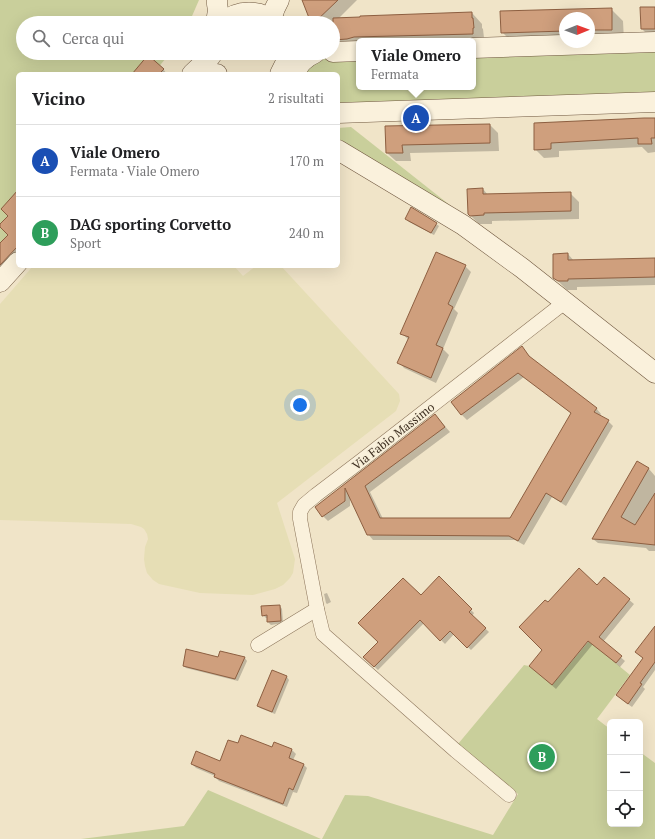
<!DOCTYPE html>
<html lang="it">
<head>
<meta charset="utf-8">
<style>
  body { margin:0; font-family:"PT Serif",serif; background:#f2f2f2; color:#202124 }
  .controls { position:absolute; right:12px; bottom:12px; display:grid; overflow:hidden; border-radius:6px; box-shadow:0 4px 16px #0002 }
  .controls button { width:36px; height:36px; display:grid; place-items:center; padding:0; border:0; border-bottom:1px solid #e0e0e0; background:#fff; color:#202124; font:20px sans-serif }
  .compass { position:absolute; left:559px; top:12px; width:36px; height:36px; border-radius:50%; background:#fff; box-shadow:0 4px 16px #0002; rotate:89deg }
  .you { position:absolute; left:300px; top:405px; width:14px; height:14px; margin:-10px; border:3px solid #fff; border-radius:50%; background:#1a73e8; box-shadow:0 0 0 6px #1a73e833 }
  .badge { display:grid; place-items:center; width:26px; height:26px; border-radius:50%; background:#d93025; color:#fff; font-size:13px; font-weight:700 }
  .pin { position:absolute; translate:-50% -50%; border:2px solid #fff; box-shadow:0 1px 4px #0006 }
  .popup { position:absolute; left:356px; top:38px; width:120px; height:52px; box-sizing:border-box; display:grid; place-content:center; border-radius:6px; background:#fff; filter:drop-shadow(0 1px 3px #0005); font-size:13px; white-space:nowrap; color:#757577 }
  .popup b { font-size:15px; color:#202124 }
  .popup::after { content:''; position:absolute; left:50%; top:100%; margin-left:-8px; border:8px solid transparent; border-top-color:#fff }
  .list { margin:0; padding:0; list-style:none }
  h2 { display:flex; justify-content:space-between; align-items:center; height:52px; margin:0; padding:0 16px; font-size:17px }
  h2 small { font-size:13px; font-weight:400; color:#757577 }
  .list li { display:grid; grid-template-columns:26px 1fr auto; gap:12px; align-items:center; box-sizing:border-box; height:72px; padding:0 16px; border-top:1px solid #e0e0e0 }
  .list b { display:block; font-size:15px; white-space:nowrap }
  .list p { margin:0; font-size:13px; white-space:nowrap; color:#757577 }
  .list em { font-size:13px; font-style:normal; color:#757577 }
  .icon { flex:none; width:22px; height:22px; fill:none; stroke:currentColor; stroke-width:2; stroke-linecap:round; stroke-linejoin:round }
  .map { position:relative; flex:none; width:655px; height:839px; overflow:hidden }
  .search { position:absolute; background:#fff; box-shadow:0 4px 16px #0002; left:16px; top:16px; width:324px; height:44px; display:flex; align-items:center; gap:10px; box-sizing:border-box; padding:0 14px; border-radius:22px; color:#757577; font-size:15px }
  .panel { position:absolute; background:#fff; box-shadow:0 4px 16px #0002; left:16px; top:72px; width:324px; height:196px; border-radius:6px }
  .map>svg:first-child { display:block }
  .farmland { fill:#e6deb5 }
  .green { fill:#c9cf9b }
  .shadow { fill:#0003; fill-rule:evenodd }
  .building { fill:#cf9f7d; stroke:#8d5f41 }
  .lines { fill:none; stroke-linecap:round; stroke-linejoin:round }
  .street-casing { stroke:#8d765c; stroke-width:15 }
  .secondary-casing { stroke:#6f573f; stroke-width:21 }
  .street { stroke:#faf1dc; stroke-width:14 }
  .secondary { stroke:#faf1dc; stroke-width:20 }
  .labels { text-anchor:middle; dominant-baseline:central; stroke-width:3; stroke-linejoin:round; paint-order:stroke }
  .street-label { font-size:12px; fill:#3d2e20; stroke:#f7eed8 }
</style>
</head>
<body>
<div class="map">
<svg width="655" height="839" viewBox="0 0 655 839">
  <rect width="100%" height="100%" fill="#f0e4c8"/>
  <polygon class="farmland" points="33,266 234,266 243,276 256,266 281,266 399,394 400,401 396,411 277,503 295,559 293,573 290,578 283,585 275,589 253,595 200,593 159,584 153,580 147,573 145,566 144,559 145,547 148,539 147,534 144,529 141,527 131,524 0,520 0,304"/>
  <g class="green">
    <polygon points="0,0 199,0 189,23 23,23 23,53 170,53 153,74 18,74 18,238 0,260"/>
    <polygon points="655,49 655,97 338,107 338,74 304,74 315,61 327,57 359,57 359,87 473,87 473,54"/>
    <polygon points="351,127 451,206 411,186 338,143 338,128"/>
    <polygon points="589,641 630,675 597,719 610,729 610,824 640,824 640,752 655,763 655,839 322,839 345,795 368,796 493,835 518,794 458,744 524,665 529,666 552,685"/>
    <polygon points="208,790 321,839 81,839 184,826"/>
  </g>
  <g class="shadow">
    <polygon points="307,0 357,0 339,18 362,18 472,13 482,24 482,28 483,29 484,38 473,41 359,41 359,49 333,50 333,23 312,23"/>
    <polygon points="655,8 655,36 650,37 642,29"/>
    <path d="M611 9 623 21 624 41 514 44 502 32 501 12ZM565 18H589V42H565Z"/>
    <polygon points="163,69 167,74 133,74"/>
    <polygon points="655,119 655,152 648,153 642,147 559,151 559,157 544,158 535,149 535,123"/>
    <polygon points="490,125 498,133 499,151 410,153 411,161 396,161 387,153 386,127"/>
    <polygon points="483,189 488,195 570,193 579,202 579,219 492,221 492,224 479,224 469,214"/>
    <polygon points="18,191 18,253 0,273 0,245 9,235 0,225 9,216"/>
    <polygon points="406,219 436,224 439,226 434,235 409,222"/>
    <polygon points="568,254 574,261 655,259 655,285 577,287 577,290 567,290 554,277"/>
    <polygon points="465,266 471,272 454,309 458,313 443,349 449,355 436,383 404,368 399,362 409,340 401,333"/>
    <polygon points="522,348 532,359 596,408 601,414 600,416 608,421 613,426 566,506 552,497 524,545 515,540 373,540 368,534 350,496 350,506 328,521 323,516 317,507 435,415 450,432 370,492 383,519 510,519 572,414 524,377 467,420 462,415 452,402"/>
    <polygon points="638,463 649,469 655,476 655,551 649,551 646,548 598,543 593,539"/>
    <polygon points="439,578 474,613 472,616 489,632 471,650 454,634 445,644 424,623 378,670 364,657"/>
    <polygon points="604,579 634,604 603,642 625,661 620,667 593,644 556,689 530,666 543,650 548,604 597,586"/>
    <polygon points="327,593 331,602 327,604 326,603 324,594"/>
    <polygon points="280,606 282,609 283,623 271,625 268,622 268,618 266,618 263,615"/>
    <polygon points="655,628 655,670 643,687 645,689 632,707 621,699 644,659 636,652"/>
    <polygon points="221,652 245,658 247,661 238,681 186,668 184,666 219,659"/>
    <polygon points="272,671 287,677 289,680 275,714 260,708 258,706"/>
    <polygon points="238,745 292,750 296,754 293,760 303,764 307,768 297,793 293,792 287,807 219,781 215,777 215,776 196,768 192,764 221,762"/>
  </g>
  <g class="building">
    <polygon points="302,0 338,0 314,23 311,23"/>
    <polygon points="640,7 655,7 655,29 641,29"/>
    <polygon points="612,8 612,30 589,30 589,18 565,18 565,31 501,33 500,11"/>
    <polygon points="472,12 472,18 473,18 474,28 473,28 473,34 354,37 347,39 333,40 333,18 360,17 360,16"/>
    <polygon points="148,55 164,69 159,74 132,74"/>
    <polygon points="644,118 655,118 655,138 651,138 652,144 638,144 638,138 551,143 551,149 534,150 534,123"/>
    <polygon points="490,124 490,143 402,145 403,153 386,153 385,126"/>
    <polygon points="483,188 483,194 571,192 571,211 484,213 484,215 470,216 468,214 467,189"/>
    <polygon points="18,190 18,246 0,265 0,243 8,235 0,227 0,224 8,216 1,209"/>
    <polygon points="411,207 437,223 431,233 405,219"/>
    <polygon points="436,252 466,265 448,304 453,307 436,345 443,348 431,378 397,363 409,337 400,334"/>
    <polygon points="568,253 568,260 655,258 655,277 568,279 568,281 558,281 553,278 553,254"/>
    <polygon points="522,346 529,356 597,408 594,412 609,420 561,502 546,493 518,541 509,536 367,535 345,488 345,501 322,517 315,507 435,414 445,427 365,486 380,518 510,518 571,413 518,373 461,415 451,402"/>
    <polygon points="637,461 649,468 621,517 635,525 655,493 655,545 608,540 592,539"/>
    <polygon points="579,568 597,585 604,577 630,599 599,637 622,656 616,663 588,641 552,685 529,666 542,650 519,627 545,600 548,602"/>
    <polygon points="439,576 472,609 469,612 486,628 467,648 450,631 440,641 420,620 374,667 363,657 378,642 358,623 403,578 421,595"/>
    <polygon points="280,605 281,621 267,622 267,615 262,616 261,606"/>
    <polygon points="655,626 655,662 640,683 642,684 628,704 616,695 643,658 635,652"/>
    <polygon points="186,649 218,657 220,651 245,657 235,679 183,666"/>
    <polygon points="272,670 287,676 272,712 257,706"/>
    <polygon points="241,735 272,747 274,742 292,749 289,758 304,764 293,790 289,788 283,804 214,777 215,774 191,764 196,751 220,761 228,740 238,743"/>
  </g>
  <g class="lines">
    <g class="street-casing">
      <g id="street">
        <polyline points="258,645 317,609"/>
        <polyline points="509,795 456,751 323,634 317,609 300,519 300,512 304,505 316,495 362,460 565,302"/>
      </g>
    </g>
    <g class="secondary-casing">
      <g id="secondary">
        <polyline points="271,19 275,8 279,0"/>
        <polyline points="216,23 218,10 217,4 217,0"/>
        <path d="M222 23C238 9 260 9 276 23"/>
        <polyline points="473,48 655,42"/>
        <polyline points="333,52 359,51"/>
        <polyline points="192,74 211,56"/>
        <polyline points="215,74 217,74"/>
        <polyline points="280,74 286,62 288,53"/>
        <path d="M295 74C298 64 306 57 315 53"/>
        <polyline points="338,113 655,102"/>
        <polyline points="338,150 463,225 522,268 655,373"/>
        <polyline points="0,282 18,262"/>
      </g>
    </g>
    <use href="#street" class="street"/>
    <use href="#secondary" class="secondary"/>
  </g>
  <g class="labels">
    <g class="street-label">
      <text transform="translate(393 436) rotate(-38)">Via Fabio Massimo</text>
    </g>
  </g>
</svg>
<div class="controls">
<button>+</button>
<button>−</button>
<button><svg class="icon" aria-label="locate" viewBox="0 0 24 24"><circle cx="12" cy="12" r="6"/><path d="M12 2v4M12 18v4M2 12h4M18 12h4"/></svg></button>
</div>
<svg class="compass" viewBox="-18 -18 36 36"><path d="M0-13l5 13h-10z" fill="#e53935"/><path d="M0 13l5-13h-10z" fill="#757577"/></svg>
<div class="you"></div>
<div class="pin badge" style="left:416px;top:118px;background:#1a4fb4">A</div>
<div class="popup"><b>Viale Omero</b>Fermata</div>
<div class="pin badge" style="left:542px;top:757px;background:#2e9e5b">B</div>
<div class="search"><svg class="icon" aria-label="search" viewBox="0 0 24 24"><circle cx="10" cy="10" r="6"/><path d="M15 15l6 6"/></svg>Cerca qui</div>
<section class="panel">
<h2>Vicino<small>2 risultati</small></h2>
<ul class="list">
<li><span class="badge" style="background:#1a4fb4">A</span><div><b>Viale Omero</b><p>Fermata · Viale Omero</p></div><em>170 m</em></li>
<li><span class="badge" style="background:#2e9e5b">B</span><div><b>DAG sporting Corvetto</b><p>Sport</p></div><em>240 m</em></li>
</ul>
</section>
</div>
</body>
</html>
